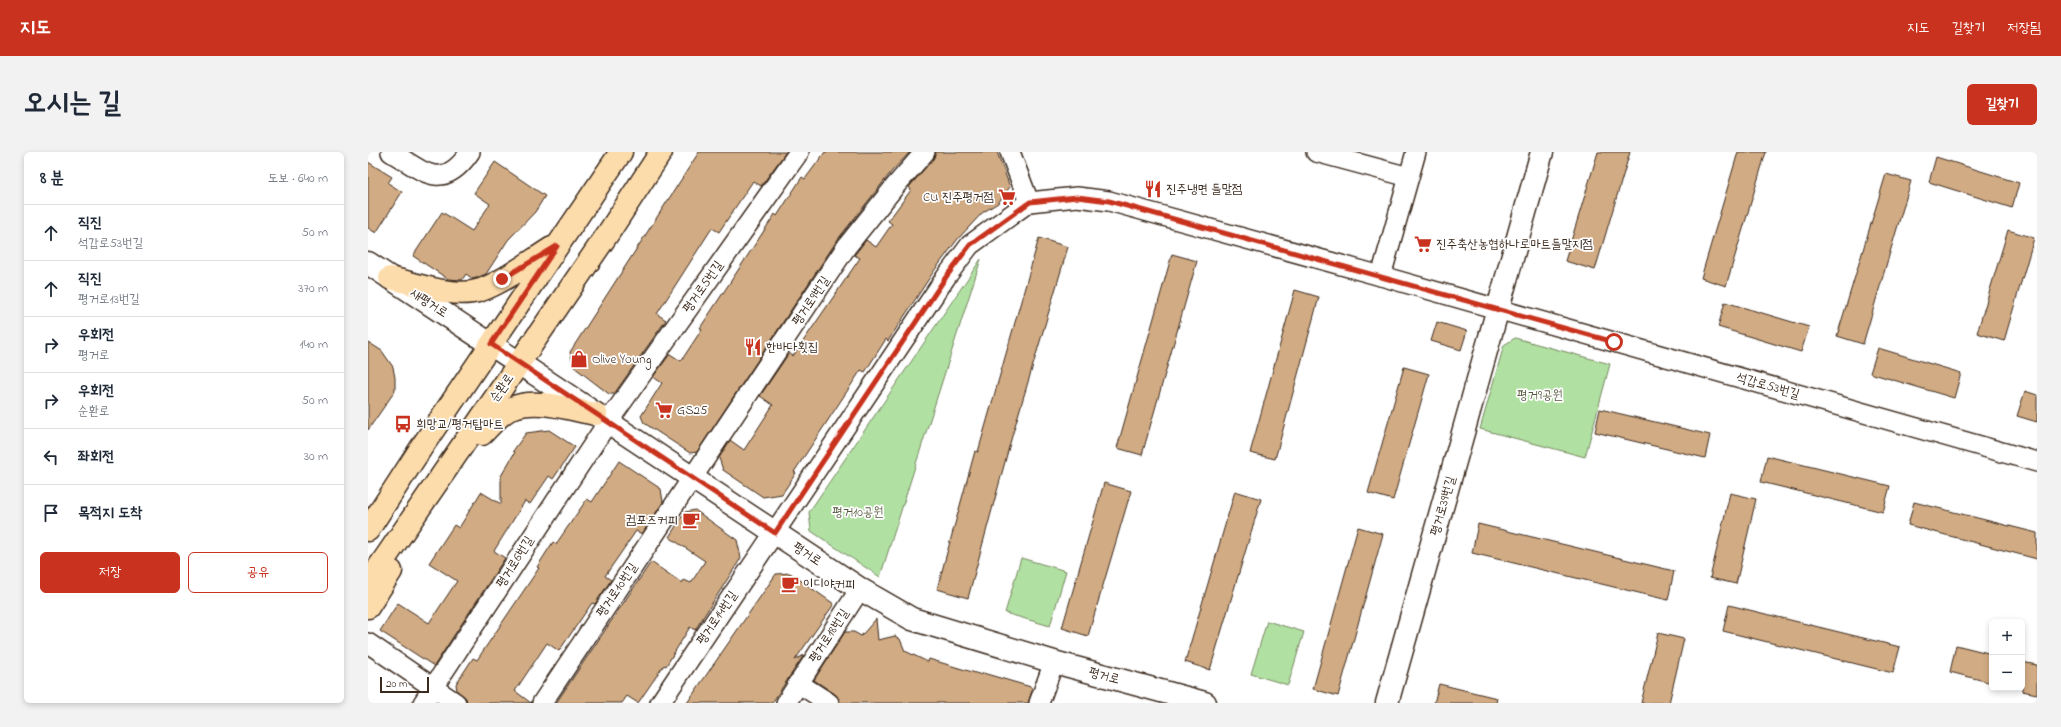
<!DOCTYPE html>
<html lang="ko">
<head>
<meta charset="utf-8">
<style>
  body { margin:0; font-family:"Indie Flower","Poor Story",sans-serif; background:#f2f2f3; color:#1f2937 }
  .controls { position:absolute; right:12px; bottom:12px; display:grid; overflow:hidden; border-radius:6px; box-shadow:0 2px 6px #0003 }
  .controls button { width:36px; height:36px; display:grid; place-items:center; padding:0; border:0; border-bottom:1px solid #e0e1e3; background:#fff; color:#1f2937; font:20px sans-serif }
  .scale { position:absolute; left:12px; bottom:10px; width:49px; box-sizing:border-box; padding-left:4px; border:2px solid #3b2a1e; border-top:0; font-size:11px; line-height:14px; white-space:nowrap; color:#3b2a1e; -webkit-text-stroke:3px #fff; paint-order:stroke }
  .stop { position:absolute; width:12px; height:12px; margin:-9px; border:3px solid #c8321e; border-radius:50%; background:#fff }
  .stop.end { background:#c8321e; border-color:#fff; box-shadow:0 1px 4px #0008 }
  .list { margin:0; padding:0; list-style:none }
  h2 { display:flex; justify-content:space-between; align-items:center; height:52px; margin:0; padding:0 16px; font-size:17px }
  h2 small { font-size:13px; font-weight:400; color:#747a83 }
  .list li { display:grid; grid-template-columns:26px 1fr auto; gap:12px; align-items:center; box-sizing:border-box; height:56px; padding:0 16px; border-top:1px solid #e0e1e3 }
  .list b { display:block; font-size:15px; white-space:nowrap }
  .list p { margin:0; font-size:13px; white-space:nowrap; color:#747a83 }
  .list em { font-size:13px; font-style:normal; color:#747a83 }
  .actions { display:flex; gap:8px; padding:12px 16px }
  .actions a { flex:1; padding:9px 0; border:1px solid #c8321e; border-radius:6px; text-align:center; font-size:14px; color:#c8321e }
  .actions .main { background:#c8321e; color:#fff }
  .icon { flex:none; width:22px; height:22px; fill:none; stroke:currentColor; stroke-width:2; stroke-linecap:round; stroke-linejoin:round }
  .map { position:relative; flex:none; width:1669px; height:551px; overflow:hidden; border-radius:6px }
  header { display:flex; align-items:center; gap:24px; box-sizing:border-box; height:56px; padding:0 20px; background:#c8321e; color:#fff }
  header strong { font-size:19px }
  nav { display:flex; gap:22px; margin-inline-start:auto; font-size:14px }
  .intro { display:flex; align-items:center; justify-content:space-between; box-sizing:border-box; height:96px; padding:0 24px }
  h1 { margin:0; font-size:28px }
  .button { padding:10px 18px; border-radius:6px; background:#c8321e; color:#fff; font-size:14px; font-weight:700 }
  main { display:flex; gap:24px; padding:0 24px }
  aside { flex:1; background:#fff; border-radius:6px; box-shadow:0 2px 6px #0003 }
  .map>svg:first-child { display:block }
  .green { fill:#b0e1a2; stroke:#768660 }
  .building { fill:#d1ab83; stroke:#3b2a1e }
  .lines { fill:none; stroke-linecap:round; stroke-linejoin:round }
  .street-casing { stroke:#3b2a1e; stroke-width:22 }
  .secondary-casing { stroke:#3b2a1e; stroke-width:25 }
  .primary-casing { stroke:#3b2a1e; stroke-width:25 }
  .street { stroke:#fff; stroke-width:19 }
  .secondary { stroke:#fff; stroke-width:22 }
  .primary { stroke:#fddcac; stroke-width:22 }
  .route { stroke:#c8321e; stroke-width:5 }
  .labels { text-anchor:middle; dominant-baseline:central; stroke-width:3.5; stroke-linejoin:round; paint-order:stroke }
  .poi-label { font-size:13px; fill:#3b2a1e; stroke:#fff; text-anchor:start }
  .street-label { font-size:13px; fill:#3b2a1e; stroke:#fff }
  .park-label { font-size:13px; fill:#58583f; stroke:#fff }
</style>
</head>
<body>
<header>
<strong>지도</strong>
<nav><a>지도</a><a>길찾기</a><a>저장됨</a></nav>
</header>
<div class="intro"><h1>오시는 길</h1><a class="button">길찾기</a></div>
<main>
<aside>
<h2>8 분<small>도보 · 640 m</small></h2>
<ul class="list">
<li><svg class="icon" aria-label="ahead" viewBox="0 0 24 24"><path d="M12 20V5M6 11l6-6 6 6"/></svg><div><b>직진</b><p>석갑로53번길</p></div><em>50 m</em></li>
<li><svg class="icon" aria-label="ahead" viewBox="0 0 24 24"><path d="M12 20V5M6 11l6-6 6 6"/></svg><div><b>직진</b><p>평거로13번길</p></div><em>370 m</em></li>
<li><svg class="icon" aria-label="right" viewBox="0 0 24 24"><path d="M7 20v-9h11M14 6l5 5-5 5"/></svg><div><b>우회전</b><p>평거로</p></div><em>140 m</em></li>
<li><svg class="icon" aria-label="right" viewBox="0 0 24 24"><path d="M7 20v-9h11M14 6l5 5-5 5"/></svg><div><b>우회전</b><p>순환로</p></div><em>50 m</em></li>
<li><svg class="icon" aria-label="left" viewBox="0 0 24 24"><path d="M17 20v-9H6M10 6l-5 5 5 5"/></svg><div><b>좌회전</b></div><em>30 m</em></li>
<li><svg class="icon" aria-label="arrive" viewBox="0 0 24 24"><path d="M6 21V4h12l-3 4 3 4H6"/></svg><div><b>목적지 도착</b></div></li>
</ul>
<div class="actions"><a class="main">저장</a><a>공유</a></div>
</aside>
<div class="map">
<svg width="1669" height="551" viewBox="0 0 1669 551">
  <rect width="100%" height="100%" fill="#fff"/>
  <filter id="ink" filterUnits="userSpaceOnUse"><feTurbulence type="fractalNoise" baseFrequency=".025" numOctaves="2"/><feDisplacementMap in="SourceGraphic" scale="8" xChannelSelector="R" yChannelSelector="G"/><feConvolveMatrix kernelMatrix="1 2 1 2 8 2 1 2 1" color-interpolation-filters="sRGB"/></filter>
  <g filter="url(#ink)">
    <g class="green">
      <polygon points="613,107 512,425 443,379 441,360"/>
      <polygon points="1147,186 1242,212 1217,305 1112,277 1136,193"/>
      <polygon points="653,406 698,419 682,474 637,461"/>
      <polygon points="899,469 936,480 920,533 883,522"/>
    </g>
    <g class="building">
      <polygon points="331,0 418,0 393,34 385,29 351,80 344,76 289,162 298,168 246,242 241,242 206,215 202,200"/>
      <polygon points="457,0 542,0 524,19 470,87 329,300 322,301 276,271 273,264 294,231 285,225 302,202 313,209 334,177 332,176 407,62 409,64 434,25 437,27"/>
      <polygon points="568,0 629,0 642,35 630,51 614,61 589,88 566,119 520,189 518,187 497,220 493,218 426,320 428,321 414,342 395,345 355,318 351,306 362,288 376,298 405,253 392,244 421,201 425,204 492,106 486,103 488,101 498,88 508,95 524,72 520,69 543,38 541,35 565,7"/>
      <polygon points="1230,0 1262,0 1227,118 1197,109"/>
      <polygon points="1370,0 1398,0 1358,134 1333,126"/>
      <polygon points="1568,5 1651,31 1644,56 1561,30"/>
      <polygon points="0,10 24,25 20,31 34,40 8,81 0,76"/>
      <polygon points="127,10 177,44 167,60 140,88 118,122 105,127 98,122 94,128 80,127 45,104 74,60 104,79 122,52 106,41"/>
      <polygon points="1518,22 1543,29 1495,192 1469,184"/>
      <polygon points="1640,78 1666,86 1636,189 1609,181"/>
      <polygon points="671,86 700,95 644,284 600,446 569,437 607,299 610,300"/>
      <polygon points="804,102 829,109 774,303 749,296"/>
      <polygon points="927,138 951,145 907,307 882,301"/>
      <polygon points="1357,150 1441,175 1433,200 1350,175"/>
      <polygon points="1069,170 1099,179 1093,198 1063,189"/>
      <polygon points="0,190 14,199 25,215 27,226 27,239 0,278"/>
      <polygon points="1510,196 1593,221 1586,246 1502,221"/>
      <polygon points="1036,215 1061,222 1025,348 1000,341"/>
      <polygon points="1657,239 1669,243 1669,270 1649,264"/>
      <polygon points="1232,257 1342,283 1337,306 1227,280"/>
      <polygon points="181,278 207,295 185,327 181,324 162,352 157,349 126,399 137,406 66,514 12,479 30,451 61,471 89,429 61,411 86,373 91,376 113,340 133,352 133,324 147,300 145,299 158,281"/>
      <polygon points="1399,304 1522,334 1515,360 1393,330"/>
      <polygon points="251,309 293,337 295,350 274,382 268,379 237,424 243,428 227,452 224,451 191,499 179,491 147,539 163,551 99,551 98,546 89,539 88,532 105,506 109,508 171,416 169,415 185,390 188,392 219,347 224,350"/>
      <polygon points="736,331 763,339 720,484 694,476"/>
      <polygon points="867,339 893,347 842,518 817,510"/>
      <polygon points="1362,341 1388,347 1368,432 1342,426"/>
      <polygon points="1546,350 1669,381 1669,407 1540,373"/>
      <polygon points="327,358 369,388 373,406 327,478 322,475 298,514 296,513 270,551 259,544 254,551 188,551 283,410 314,431 316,428 323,431 337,409 301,385 317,360"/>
      <polygon points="1110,372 1306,419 1300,448 1104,401"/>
      <polygon points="990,375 1015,382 970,544 945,537"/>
      <polygon points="422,421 466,452 427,508 436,503 404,551 319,551 408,422"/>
      <polygon points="1361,453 1532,495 1525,521 1355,479"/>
      <polygon points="508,467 510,488 527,484 532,487 537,499 560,510 561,507 614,523 615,521 663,535 664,539 660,551 472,551 467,542 446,528 477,480 486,480 493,484"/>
      <polygon points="1290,481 1316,487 1301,551 1273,551"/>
      <polygon points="1588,493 1624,502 1624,531 1582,520"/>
      <polygon points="1654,510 1669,513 1669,542 1654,539"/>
      <polygon points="1071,532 1129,546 1128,551 1066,551"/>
    </g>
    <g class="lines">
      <g class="street-casing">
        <g id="street">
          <path d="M23 0C55 19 74 41 102 0"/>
          <polyline points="642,0 661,50"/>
          <polyline points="948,0 1041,25"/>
          <polyline points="1013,124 1048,0"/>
          <polyline points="0,491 88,551"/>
          <polyline points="430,531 461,551"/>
          <polyline points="55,551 240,270 431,0"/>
          <polyline points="174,551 479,94 528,33 557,0"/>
          <polyline points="292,551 578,125 602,93 661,50 709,45 741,49 1013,124 1669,310"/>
          <polyline points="418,551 492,437"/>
          <polyline points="671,551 686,510"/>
        </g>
      </g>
      <g class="secondary-casing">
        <g id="secondary">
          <polyline points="0,111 492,437 544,467 686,510 837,551"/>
          <polyline points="1019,551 1174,0"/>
        </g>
      </g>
      <g class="primary-casing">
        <g id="primary">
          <path d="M22 126C50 132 85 147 113 138 136 130 163 109 184 96"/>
          <path d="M114 282C123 273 132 261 144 256 168 245 203 258 228 262"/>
          <polyline points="0,378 53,296 253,0"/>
          <polyline points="0,431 241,80 293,0"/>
          <polyline points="0,455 23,419"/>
        </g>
      </g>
      <use href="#street" class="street"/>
      <use href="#secondary" class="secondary"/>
      <use href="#primary" class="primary"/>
    </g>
  </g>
  <g class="lines" filter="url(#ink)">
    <polyline class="route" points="134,127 189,94 123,192 407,381 578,125 602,93 662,50 709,45 741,49 1246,190"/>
  </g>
  <defs>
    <g id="restaurant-bare" transform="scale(1.38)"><path d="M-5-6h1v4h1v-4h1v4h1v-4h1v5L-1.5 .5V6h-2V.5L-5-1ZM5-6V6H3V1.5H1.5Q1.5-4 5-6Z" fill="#c8321e" stroke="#fff" stroke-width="2.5" paint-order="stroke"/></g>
    <g id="supermarket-bare" transform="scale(1.38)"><path d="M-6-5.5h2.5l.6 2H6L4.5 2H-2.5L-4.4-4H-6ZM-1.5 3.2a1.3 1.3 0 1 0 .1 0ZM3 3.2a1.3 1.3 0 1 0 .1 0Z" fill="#c8321e" stroke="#fff" stroke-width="2.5" paint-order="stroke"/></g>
    <g id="shop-bare" transform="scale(1.38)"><path d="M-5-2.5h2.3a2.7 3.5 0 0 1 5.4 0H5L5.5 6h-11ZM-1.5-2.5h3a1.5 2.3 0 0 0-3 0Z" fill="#c8321e" stroke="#fff" stroke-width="2.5" paint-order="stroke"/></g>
    <g id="bus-bare" transform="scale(1.38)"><path d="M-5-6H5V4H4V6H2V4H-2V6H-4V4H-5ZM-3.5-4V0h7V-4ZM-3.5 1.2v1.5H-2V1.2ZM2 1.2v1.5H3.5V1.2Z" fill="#c8321e" stroke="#fff" stroke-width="2.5" paint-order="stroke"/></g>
    <g id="cafe-bare" transform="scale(1.38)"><path d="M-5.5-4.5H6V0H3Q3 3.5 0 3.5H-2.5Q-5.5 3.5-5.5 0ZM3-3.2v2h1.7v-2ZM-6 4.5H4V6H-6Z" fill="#c8321e" stroke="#fff" stroke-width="2.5" paint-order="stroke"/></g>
  </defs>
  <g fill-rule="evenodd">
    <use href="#restaurant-bare" x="785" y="37"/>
    <use href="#supermarket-bare" x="639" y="45"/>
    <use href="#supermarket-bare" x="1055" y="92"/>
    <use href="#restaurant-bare" x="385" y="195"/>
    <use href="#shop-bare" x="211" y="207"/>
    <use href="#supermarket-bare" x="296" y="258"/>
    <use href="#bus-bare" x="35" y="272"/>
    <use href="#cafe-bare" x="323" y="368"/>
    <use href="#cafe-bare" x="422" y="432"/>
  </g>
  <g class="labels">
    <g class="poi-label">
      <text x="798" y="37">진주냉면 들말점</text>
      <text x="626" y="45" text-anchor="end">CU 진주평거점</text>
      <text x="1068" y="92">진주축산농협하나로마트들말지점</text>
      <text x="398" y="195">한바다횟집</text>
      <text x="224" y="207">Olive Young</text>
      <text x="309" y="258">GS25</text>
      <text x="48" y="272">희망교/평거탑마트</text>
      <text x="310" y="368" text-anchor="end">컴포즈커피</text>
      <text x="435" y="432">이디야커피</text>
    </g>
    <g class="street-label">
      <text transform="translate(335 135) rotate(-55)">평거로5번길</text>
      <text transform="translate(443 149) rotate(-56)">평거로9번길</text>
      <text transform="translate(61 151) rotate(33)">새평거로</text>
      <text transform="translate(1400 234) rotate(16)">석갑로53번길</text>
      <text transform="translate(134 236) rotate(-55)">순환로</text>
      <text transform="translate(1075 354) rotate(-74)">평거로39번길</text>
      <text transform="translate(439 402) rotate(34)">평거로</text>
      <text transform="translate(147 410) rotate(-58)">평거로6번길</text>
      <text transform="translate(249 438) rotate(-56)">평거로10번길</text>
      <text transform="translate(349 466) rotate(-56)">평거로14번길</text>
      <text transform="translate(461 484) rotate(-57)">평거로18번길</text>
      <text transform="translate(736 524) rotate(15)">평거로</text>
    </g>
    <g class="park-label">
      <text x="1172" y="243">평거9공원</text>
      <text x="490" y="360">평거10공원</text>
    </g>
  </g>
</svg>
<div class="controls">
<button>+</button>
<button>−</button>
</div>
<div class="scale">20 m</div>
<div class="stop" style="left:1246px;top:190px"></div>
<div class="stop end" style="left:134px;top:127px"></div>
</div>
</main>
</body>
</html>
